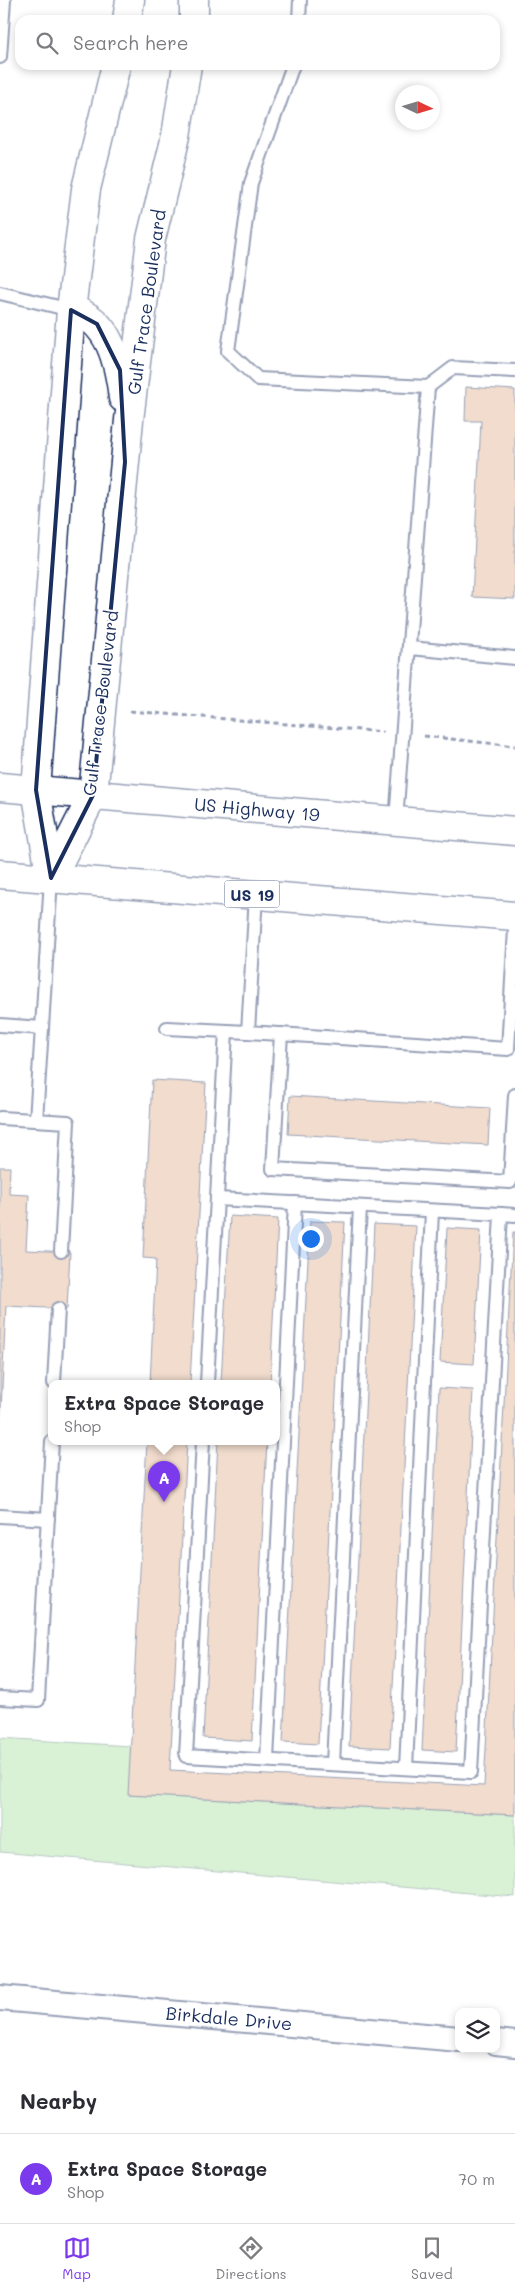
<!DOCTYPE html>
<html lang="en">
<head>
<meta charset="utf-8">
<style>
  body { margin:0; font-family:Mali,sans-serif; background:#f2f2f3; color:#2b2b33 }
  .controls { position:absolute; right:15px; bottom:15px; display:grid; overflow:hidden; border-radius:10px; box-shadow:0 2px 8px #0003 }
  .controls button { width:45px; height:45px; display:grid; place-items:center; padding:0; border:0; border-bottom:1px solid #e1e1e2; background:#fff; color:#2b2b33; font:25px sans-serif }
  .compass { position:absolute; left:395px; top:85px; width:45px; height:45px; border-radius:50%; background:#fff; box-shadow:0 2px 8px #0003; rotate:94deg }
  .you { position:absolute; left:310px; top:1238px; width:18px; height:18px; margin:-12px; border:4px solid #fff; border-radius:50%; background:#1a73e8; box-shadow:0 0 0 8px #1a73e833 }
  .badge { display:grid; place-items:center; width:32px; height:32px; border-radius:50%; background:#7c3aed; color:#fff; font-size:16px; font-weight:700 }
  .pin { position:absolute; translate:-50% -41px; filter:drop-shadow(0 1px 2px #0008) }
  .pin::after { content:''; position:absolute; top:26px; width:18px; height:15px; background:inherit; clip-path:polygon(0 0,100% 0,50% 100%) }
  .popup { position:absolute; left:48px; top:1380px; width:232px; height:65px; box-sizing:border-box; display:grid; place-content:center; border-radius:10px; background:#fff; filter:drop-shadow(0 1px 4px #0005); font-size:16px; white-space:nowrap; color:#7c7c81 }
  .popup b { font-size:19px; color:#2b2b33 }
  .popup::after { content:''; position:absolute; left:50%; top:100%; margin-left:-10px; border:10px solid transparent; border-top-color:#fff }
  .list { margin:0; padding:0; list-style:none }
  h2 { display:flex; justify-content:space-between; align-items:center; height:65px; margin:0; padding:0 20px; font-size:21px }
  h2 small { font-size:16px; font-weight:400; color:#7c7c81 }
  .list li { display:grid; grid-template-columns:32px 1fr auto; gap:15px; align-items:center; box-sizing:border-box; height:90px; padding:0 20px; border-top:1px solid #e1e1e2 }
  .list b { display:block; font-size:19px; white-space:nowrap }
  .list p { margin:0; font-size:16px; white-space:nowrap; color:#7c7c81 }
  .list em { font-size:16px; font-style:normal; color:#7c7c81 }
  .icon { flex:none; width:28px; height:28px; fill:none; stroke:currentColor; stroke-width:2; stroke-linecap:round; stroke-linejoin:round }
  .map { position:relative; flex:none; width:515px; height:2068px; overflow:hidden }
  .search { position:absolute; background:#fff; box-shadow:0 2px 8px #0003; left:15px; right:15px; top:15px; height:55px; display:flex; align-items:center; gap:12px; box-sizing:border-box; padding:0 18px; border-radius:15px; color:#7c7c81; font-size:19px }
  .sheet { height:155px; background:#fff }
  nav { display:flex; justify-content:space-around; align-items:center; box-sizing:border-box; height:70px; border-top:1px solid #e1e1e2; background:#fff; font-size:14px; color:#7c7c81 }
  nav a { display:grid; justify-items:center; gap:2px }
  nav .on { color:#7c3aed }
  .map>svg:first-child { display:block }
  .green { fill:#acdfa1; stroke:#648780 }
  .building { fill:#dfb190; stroke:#1b2f5e }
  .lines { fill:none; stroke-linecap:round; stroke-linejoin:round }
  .service-casing { stroke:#1b2f5e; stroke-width:16 }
  .minor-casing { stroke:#1b2f5e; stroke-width:28 }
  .tertiary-casing { stroke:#1b2f5e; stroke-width:31 }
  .trunk-casing { stroke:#1b2f5e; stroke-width:31 }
  .path { stroke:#1b2f5e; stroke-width:3; stroke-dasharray:5 4; stroke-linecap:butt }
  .service { stroke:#fff; stroke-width:12 }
  .minor { stroke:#fff; stroke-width:24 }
  .tertiary { stroke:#fff; stroke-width:28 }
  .trunk { stroke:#fff; stroke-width:28 }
  .marked { fill:none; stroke:#1b2f5e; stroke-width:4; stroke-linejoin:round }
  .labels { text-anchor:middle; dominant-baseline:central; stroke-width:4; stroke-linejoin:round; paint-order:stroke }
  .shield { fill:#fff; stroke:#5f6d8e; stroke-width:1 }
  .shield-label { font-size:16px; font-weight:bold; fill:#1b2f5e }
  .street-label { font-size:18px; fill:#1b2f5e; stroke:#fff }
</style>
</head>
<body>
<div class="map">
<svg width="515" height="2068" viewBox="0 0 515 2068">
  <rect width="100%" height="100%" fill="#fff"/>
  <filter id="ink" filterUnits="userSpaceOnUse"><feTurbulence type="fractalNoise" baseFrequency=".02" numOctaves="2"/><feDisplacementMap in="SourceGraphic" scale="10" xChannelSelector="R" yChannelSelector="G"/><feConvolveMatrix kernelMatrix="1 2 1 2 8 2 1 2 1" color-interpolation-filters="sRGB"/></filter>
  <g filter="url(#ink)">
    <polygon class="green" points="0,1738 131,1746 129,1795 515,1815 515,1897 0,1852"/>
    <g class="building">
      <polygon points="466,387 515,390 515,599 472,597 481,421 465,421"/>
      <polygon points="152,1080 206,1083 190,1383 150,1383 156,1259 143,1258"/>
      <polygon points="290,1096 490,1108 488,1145 288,1134"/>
      <polygon points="0,1167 10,1167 9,1194 29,1195 26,1250 70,1252 67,1309 6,1306 0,1430"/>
      <polygon points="230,1216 278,1219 270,1383 221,1383"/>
      <polygon points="310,1221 345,1222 318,1744 283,1742"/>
      <polygon points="374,1224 416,1226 390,1748 349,1746"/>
      <polygon points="447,1228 481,1230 474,1364 440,1362"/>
      <polygon points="513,1232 515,1232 515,1815 128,1795 147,1441 187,1441 170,1770 484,1786"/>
      <polygon points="439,1388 473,1390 456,1752 422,1750"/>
      <polygon points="218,1441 267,1441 252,1741 203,1738"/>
    </g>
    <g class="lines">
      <g class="service-casing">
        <g id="service">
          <polyline points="299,20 300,0"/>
          <polyline points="0,57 4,0"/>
          <polyline points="293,65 251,183 228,351 258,379 428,387 453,368 515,371"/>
          <polyline points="0,293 71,310"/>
          <polyline points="410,648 515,658"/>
          <polyline points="396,821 428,387"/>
          <polyline points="256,895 248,1032 508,1049 515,929"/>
          <polyline points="0,1025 42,1028 51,878"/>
          <polyline points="167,1028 248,1032"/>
          <polyline points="281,1034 273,1169 510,1182 515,1095"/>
          <polyline points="0,1118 68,1122 61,1251"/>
          <polyline points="36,1120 42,1028"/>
          <polyline points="501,1214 515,1215"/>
          <polyline points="54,1383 58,1309"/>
          <polyline points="207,1383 226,1031"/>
          <polyline points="203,1441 186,1756 471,1772 501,1214 217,1199"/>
          <polyline points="0,1516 48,1519"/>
          <polyline points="0,1698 38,1700 52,1441"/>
          <polyline points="267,1760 295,1203"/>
          <polyline points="333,1764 360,1207"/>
          <polyline points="406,1768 432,1211"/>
        </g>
      </g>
      <g class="minor-casing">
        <g id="minor">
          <polyline points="0,1998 459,2039"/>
          <polyline points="496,2042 515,2044"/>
        </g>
      </g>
      <g class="tertiary-casing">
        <g id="tertiary">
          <polyline points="127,20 130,0"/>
          <polyline points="194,20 194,0"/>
          <path d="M71 310C110 319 119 364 123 398"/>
          <polyline points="51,878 93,795 129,420 151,239 176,136 187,65"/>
          <polyline points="51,878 36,790 71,310 86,189 116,65"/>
        </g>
      </g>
      <g class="trunk-casing">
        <g id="trunk">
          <polyline points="0,787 515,831"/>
          <polyline points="0,874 515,916"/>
        </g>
      </g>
      <g class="path">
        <polyline points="130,711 383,732"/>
        <polyline points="424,736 515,746"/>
      </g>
      <use href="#service" class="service"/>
      <use href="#minor" class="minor"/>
      <use href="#tertiary" class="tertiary"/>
      <use href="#trunk" class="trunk"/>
    </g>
  </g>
  <path d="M0 0H515V2068H0ZM71 310 97 324 120 370 125 462 93 795 51 878 36 790Z" fill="#fff" fill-opacity=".55" fill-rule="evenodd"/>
  <path class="marked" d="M71 310 97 324 120 370 125 462 93 795 51 878 36 790Z"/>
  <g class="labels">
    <rect class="shield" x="224.5" y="880.5" width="55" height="27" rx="4"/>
    <g class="shield-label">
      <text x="252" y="894">US 19</text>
    </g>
    <g class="street-label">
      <text transform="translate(146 302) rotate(-82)">Gulf Trace Boulevard</text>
      <text transform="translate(100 703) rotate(-83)">Gulf Trace Boulevard</text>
      <text transform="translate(257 809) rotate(5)">US Highway 19</text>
      <text transform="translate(229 2018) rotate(5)">Birkdale Drive</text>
    </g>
  </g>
</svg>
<div class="controls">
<button><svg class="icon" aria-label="layers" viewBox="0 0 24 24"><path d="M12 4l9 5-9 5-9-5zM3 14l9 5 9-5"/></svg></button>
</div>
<svg class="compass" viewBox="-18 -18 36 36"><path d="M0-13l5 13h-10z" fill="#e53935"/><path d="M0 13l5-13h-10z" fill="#7c7c81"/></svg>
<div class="you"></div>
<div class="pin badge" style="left:164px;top:1502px">A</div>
<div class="popup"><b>Extra Space Storage</b>Shop</div>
<div class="search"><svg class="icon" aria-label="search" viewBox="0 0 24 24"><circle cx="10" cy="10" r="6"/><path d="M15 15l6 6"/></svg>Search here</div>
</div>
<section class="sheet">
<h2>Nearby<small></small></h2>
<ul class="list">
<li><span class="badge">A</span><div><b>Extra Space Storage</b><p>Shop</p></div><em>70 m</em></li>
</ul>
</section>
<nav>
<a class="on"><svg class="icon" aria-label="map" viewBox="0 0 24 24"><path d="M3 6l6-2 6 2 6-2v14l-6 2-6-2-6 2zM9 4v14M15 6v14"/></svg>Map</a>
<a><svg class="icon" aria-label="directions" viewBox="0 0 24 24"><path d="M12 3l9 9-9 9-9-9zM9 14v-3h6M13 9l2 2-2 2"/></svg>Directions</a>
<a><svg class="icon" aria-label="saved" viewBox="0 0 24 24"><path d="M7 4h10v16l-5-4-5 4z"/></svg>Saved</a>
</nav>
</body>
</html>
